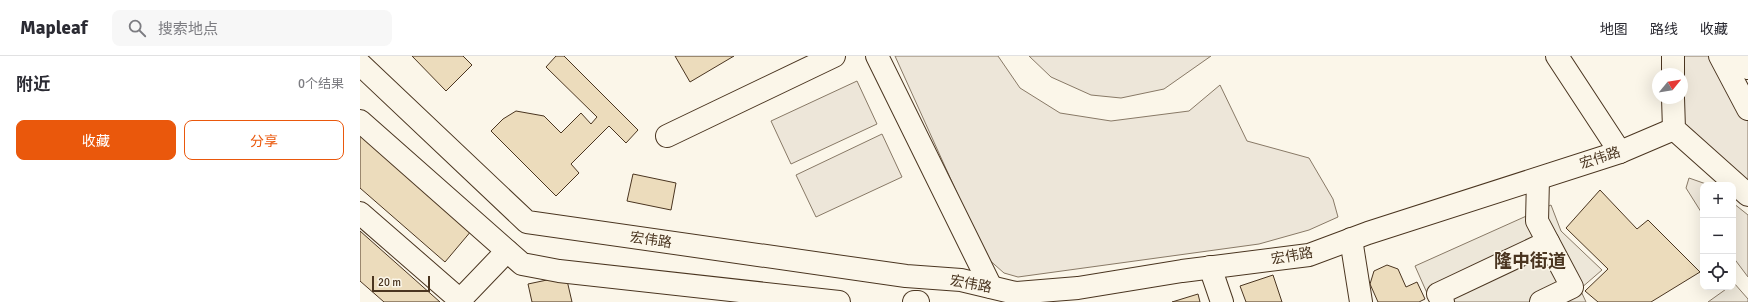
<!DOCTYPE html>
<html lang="zh">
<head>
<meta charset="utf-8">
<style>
  body { margin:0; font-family:Signika,"Noto Sans SC",sans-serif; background:#f7f7f7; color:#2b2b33 }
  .controls { position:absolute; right:12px; bottom:12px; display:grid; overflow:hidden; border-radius:8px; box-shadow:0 4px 16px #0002 }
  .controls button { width:36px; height:36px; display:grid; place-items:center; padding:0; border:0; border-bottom:1px solid #e1e1e2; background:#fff; color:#2b2b33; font:20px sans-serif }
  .compass { position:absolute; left:1292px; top:12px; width:36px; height:36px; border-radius:50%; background:#fff; box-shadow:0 4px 16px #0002; rotate:60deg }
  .scale { position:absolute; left:12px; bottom:10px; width:58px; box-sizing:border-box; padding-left:4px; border:2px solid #4a3520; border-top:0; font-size:11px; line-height:14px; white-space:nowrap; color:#4a3520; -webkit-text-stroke:3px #fbf6e9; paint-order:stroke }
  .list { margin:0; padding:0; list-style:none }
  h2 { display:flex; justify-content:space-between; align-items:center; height:52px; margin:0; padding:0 16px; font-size:17px }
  h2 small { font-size:13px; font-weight:400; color:#7c7c81 }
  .actions { display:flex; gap:8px; padding:12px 16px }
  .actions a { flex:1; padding:9px 0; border:1px solid #ea580c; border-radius:8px; text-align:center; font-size:14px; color:#ea580c }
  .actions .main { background:#ea580c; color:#fff }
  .icon { flex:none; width:22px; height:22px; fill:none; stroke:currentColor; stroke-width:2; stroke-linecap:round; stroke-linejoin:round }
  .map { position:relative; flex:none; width:1388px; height:246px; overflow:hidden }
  header { display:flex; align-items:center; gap:24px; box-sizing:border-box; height:56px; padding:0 20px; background:#fff; border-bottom:1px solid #e1e1e2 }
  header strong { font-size:19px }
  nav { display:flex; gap:22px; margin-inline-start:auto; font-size:14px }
  .search { width:280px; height:36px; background:#f7f7f7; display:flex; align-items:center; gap:10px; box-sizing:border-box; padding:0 14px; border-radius:8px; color:#7c7c81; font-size:15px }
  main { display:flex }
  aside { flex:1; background:#fff }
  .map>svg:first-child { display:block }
  .green { fill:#ede6d9; stroke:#887966 }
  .parking { fill:#ede7d9; stroke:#887966 }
  .building { fill:#ecdcbc; stroke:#4a3520 }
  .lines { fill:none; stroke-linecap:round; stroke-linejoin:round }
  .minor-casing { stroke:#4a3520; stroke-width:24 }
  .major-casing { stroke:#4a3520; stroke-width:24 }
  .minor { stroke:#fbf6e9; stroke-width:22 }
  .major { stroke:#fbf6e9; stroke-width:22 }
  .labels { text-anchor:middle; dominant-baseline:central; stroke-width:3; stroke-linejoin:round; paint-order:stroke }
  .street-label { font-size:14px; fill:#4a3520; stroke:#fbf6e9 }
  .district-label { font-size:18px; font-weight:bold; fill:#4a3520; stroke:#fbf6e9 }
</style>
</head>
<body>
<header>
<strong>Mapleaf</strong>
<div class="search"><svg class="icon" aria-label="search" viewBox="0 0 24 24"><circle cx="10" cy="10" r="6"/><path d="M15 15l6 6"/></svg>搜索地点</div>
<nav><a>地图</a><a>路线</a><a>收藏</a></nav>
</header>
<main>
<aside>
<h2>附近<small>0个结果</small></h2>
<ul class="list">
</ul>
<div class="actions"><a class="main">收藏</a><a>分享</a></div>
</aside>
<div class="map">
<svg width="1388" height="246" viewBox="0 0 1388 246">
  <rect width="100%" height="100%" fill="#fbf6e9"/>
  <g class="green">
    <polygon points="535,0 638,0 660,32 700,57 751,65 829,55 860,29 887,85 949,102 973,143 978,161 949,174 899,188 658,221 644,217 626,201"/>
    <polygon points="669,0 851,0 804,33 761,42 731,39 691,21"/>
    <polygon points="1321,0 1356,0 1388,62 1388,129 1323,70"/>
    <polygon points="497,25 517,68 431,108 411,65"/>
    <polygon points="522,78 542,121 456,161 436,119"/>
    <polygon points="1329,122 1349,129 1343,129 1343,159 1326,132"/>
    <polygon points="1373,147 1388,159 1388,221 1373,201"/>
  </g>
  <g class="parking">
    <polygon points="1191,149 1201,175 1242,214 1220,233 1226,246 1071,246 1055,210"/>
    <polygon points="1374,227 1388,243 1388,246 1348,246 1369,231 1373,231"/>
  </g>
  <g class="building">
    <polygon points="52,0 103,0 112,9 86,35"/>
    <polygon points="196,0 204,0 278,74 266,87 249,70 211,108 219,117 196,140 131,75 143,63 156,55 184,60 201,77 221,57 231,68 237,61 186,11"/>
    <polygon points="315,0 374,0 330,26"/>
    <polygon points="0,77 112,174 85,206 0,132"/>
    <polygon points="273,118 316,127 311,154 267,145"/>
    <polygon points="1240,134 1277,173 1288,164 1340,216 1291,246 1238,246 1225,235 1248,213 1206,172"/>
    <polygon points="0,175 80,246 24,246 0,225"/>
    <polygon points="1027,209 1038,213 1046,231 1057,226 1065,243 1059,246 1018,246 1010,228 1014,215"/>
    <polygon points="913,219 922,246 886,246 880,230"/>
    <polygon points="206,220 212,246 172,246 168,228"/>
    <polygon points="838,238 840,246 812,246"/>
  </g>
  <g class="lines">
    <g class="minor-casing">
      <g id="minor">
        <polyline points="517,0 631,231"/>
        <polyline points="1197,0 1260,96"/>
        <polyline points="1313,0 1313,18"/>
        <polyline points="1360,0 1388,53"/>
        <polyline points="0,8 167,166 546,220 601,224 655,237 718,232 822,215 949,199 1008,177 1260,96 1314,73"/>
        <polyline points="1313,42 1314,73 1388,139"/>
        <polyline points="0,65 162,208 199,215 479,246"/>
        <polyline points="307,80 474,0"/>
        <polyline points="1178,123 1177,165 1212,231 1181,246"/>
        <polyline points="0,157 100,244 147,195"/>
        <polyline points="991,183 1001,246"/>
        <polyline points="850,211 862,246"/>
        <polyline points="554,246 558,246"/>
        <polyline points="1083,246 1078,238 1188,186"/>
      </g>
    </g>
    <g class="major-casing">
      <polyline id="major" points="1382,0 1388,12"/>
    </g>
    <use href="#minor" class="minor"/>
    <use href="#major" class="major"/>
  </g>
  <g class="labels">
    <g class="street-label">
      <text transform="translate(1240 102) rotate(-18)">宏伟路</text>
      <text transform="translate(291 184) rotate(8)">宏伟路</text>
      <text transform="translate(932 200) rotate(-10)">宏伟路</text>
      <text transform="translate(611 228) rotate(10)">宏伟路</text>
    </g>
    <g class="district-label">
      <text x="1170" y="205">隆中街道</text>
    </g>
  </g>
</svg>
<div class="controls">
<button>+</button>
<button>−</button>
<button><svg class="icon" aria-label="locate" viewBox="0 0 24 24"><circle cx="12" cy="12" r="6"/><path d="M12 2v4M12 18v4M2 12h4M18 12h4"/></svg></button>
</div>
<svg class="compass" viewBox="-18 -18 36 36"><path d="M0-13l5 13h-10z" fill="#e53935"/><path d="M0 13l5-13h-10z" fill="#7c7c81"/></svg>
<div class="scale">20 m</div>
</div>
</main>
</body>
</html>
